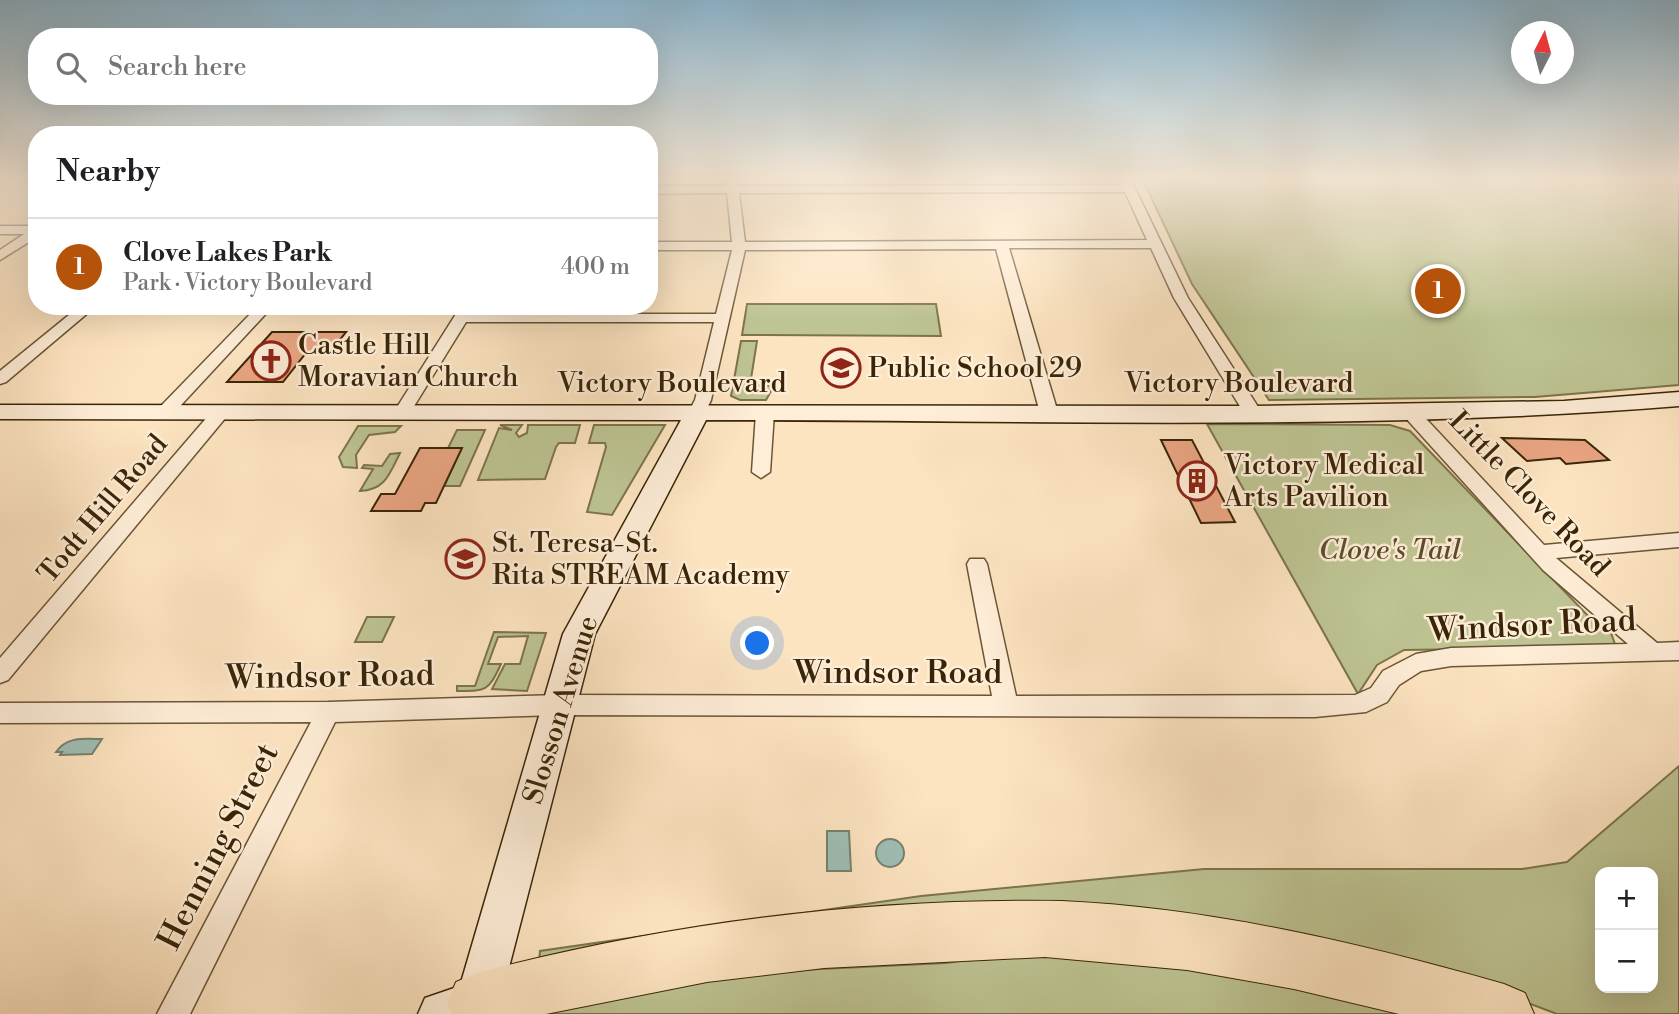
<!DOCTYPE html>
<html lang="en">
<head>
<meta charset="utf-8">
<style>
  body { margin:0; font-family:"Libre Bodoni",serif; background:#f6f6f6; color:#202124 }
  .controls { position:absolute; right:21px; bottom:21px; display:grid; overflow:hidden; border-radius:14px; box-shadow:0 7px 28px #0002 }
  .controls button { width:63px; height:63px; display:grid; place-items:center; padding:0; border:0; border-bottom:2px solid #e0e0e0; background:#fff; color:#202124; font:35px sans-serif }
  .compass { position:absolute; left:1511px; top:21px; width:63px; height:63px; border-radius:50%; background:#fff; box-shadow:0 7px 28px #0002; rotate:6deg }
  .you { position:absolute; left:758px; top:644px; width:24px; height:24px; margin:-18px; border:5px solid #fff; border-radius:50%; background:#1a73e8; box-shadow:0 0 0 10px #1a73e833 }
  .badge { display:grid; place-items:center; width:46px; height:46px; border-radius:50%; background:#b45309; color:#fff; font-size:23px; font-weight:700 }
  .pin { position:absolute; translate:-50% -50%; border:4px solid #fff; box-shadow:0 2px 7px #0006 }
  .list { margin:0; padding:0; list-style:none }
  h2 { display:flex; justify-content:space-between; align-items:center; height:91px; margin:0; padding:0 28px; font-size:30px }
  h2 small { font-size:23px; font-weight:400; color:#757577 }
  .list li { display:grid; grid-template-columns:46px 1fr auto; gap:21px; align-items:center; box-sizing:border-box; height:98px; padding:0 28px; border-top:2px solid #e0e0e0 }
  .list b { display:block; font-size:26px; white-space:nowrap }
  .list p { margin:0; font-size:23px; white-space:nowrap; color:#757577 }
  .list em { font-size:23px; font-style:normal; color:#757577 }
  .icon { flex:none; width:38px; height:38px; fill:none; stroke:currentColor; stroke-width:2; stroke-linecap:round; stroke-linejoin:round }
  .map { position:relative; flex:none; width:1679px; height:1014px; overflow:hidden }
  .search { position:absolute; background:#fff; box-shadow:0 7px 28px #0002; left:28px; top:28px; width:630px; height:77px; display:flex; align-items:center; gap:18px; box-sizing:border-box; padding:0 24px; border-radius:28px; color:#757577; font-size:26px }
  .panel { position:absolute; background:#fff; box-shadow:0 7px 28px #0002; left:28px; top:126px; width:630px; height:189px; border-radius:28px }
  .map>svg:first-child { display:block }
  .green { fill:#bec493; stroke:#7c744c; stroke-width:2; fill-rule:evenodd }
  .water { fill:#9fbeb5; stroke:#76816f; stroke-width:2 }
  .building { fill:#eba683; stroke:#392506; stroke-width:2 }
  .lines { fill:none; stroke-linecap:round; stroke-linejoin:round }
  .street-casing { stroke:#6a5535; stroke-width:3 }
  .secondary-casing { stroke:#392506; stroke-width:3 }
  .highway-casing { stroke:#392506; stroke-width:2 }
  .street { fill:#feedd7; fill-rule:evenodd }
  .secondary { fill:#feedd7; fill-rule:evenodd }
  .highway { fill:#fde4c1; fill-rule:evenodd }
  .labels { text-anchor:middle; dominant-baseline:central; stroke-width:5; stroke-linejoin:round; paint-order:stroke }
  .poi-label { font-size:28px; fill:#392506; stroke:#feedd7; text-anchor:start }
  .street-label { font-size:28px; fill:#392506; stroke:#feedd7 }
  .park-label { font-size:28px; font-style:italic; fill:#5a4d29; stroke:#feedd7 }
  .near-street-label { font-size:33px; fill:#392506; stroke:#feedd7 }
</style>
</head>
<body>
<div class="map">
<svg width="1679" height="1014" viewBox="0 0 1679 1014">
  <rect width="100%" height="100%" fill="#fde4c1"/>
  <filter id="stains"><feTurbulence type="fractalNoise" baseFrequency=".00286" numOctaves="4"/><feColorMatrix values="0 0 0 0 .2 0 0 0 0 .09 0 0 0 0 .02 0 0 0 .5 -.17"/></filter>
  <radialGradient id="worn" r=".72"><stop offset=".6" stop-color="#630" stop-opacity="0"/><stop offset="1" stop-color="#630" stop-opacity=".3"/></radialGradient>
  <g class="green">
    <polygon points="1142,178 1679,178 1679,385 1535,397 1269,400 1192,284"/>
    <polygon points="747,304 936,304 941,336 742,335"/>
    <polygon points="741,341 757,341 750,385 774,386 766,400 740,400 731,396"/>
    <polygon points="1207,424 1390,425 1410,431 1591,619 1611,633 1615,644 1610,647 1404,650 1377,665 1358,694"/>
    <polygon points="500,425 522,425 516,433 519,437 527,433 528,425 580,425 575,443 559,443 556,447 545,479 478,480 499,428 512,430"/>
    <polygon points="594,425 665,425 612,515 587,512 606,447 605,443 589,443"/>
    <polygon points="358,426 401,426 395,432 369,435 356,455 357,468 343,467 339,457"/>
    <polygon points="457,430 485,430 460,486 444,486 461,449 448,448"/>
    <path d="M400 453C389 475 385 490 360 491L373 469 362 468 364 465 382 466 390 454Z"/>
    <polygon points="367,617 394,617 382,642 355,642"/>
    <path d="M494 632 546 633 527 691 492 689 505 664H520L528 636 498 637 488 664H501C488 692 486 691 457 691V686H475Z"/>
    <path d="M1679 766V1014H1557L1470 981 1229 926 539 962 540 951 921 896 1204 869H1522L1567 862ZM1600 872H1653V988H1600Z"/>
    <polygon points="1059,946 1449,1014 540,1014 735,973 946,963"/>
  </g>
  <g class="water">
    <path d="M102 739 92 754 60 755 62 752H56C67 736 84 739 102 739Z"/>
    <polygon points="827,831 849,831 851,871 827,871"/>
    <circle cx="890" cy="853" r="14"/>
  </g>
  <g class="building">
    <polygon points="272,332 346,332 330,352 306,353 283,382 227,382"/>
    <polygon points="1502,438 1585,440 1609,460 1566,464 1560,458 1527,461"/>
    <polygon points="1161,440 1192,440 1235,522 1201,523"/>
    <polygon points="420,448 462,448 436,503 425,503 421,511 371,511 381,494 395,494"/>
  </g>
  <g class="lines">
    <g class="street-casing">
      <g id="street">
        <path d="M725 178H737L738 186 1121 185 1118 178H1130L1188 298 1262 413 1253 418 1244 413 1174 298 1151 248H1009L1058 413 1049 418 1040 413 996 249 745 250 711 400 703 417H691L688 413 695 400 714 322H466L408 416H396L394 412 461 306H475L471 314H716L732 250H649V242H732L727 193 649 194V186H726ZM1125 192 1147 240 745 242 739 193Z"/>
        <polygon points="0,226 37,226 37,237 0,260 0,250 24,234 0,234"/>
        <polygon points="80,306 96,306 6,382 0,384 0,371"/>
        <polygon points="258,306 273,306 170,417 158,417 155,413 158,409"/>
        <polygon points="1409,406 1415,407 1544,545 1679,533 1679,547 1556,558 1657,643 1679,642 1679,660 1451,666 1421,671 1399,685 1387,702 1366,712 1315,717 559,715 335,722 190,1014 157,1014 311,722 0,723 0,703 328,702 559,695 992,696 967,564 970,559 984,559 987,564 1016,696 1355,695 1371,688 1383,671 1416,654 1451,648 1628,644 1543,570 1403,415 1401,411 1403,407"/>
        <polygon points="221,407 227,408 229,412 227,416 8,680 0,683 0,658 215,408"/>
        <polygon points="765,408 774,413 770,472 761,478 752,472 756,413"/>
      </g>
    </g>
    <g class="secondary-casing">
      <path id="secondary" d="M1679 392V406C1359 432 1028 420 706 420L595 634 497 1014H418L425 998 460 986 563 634 681 420 0 419V405L1253 406 1564 401Z"/>
    </g>
    <g class="highway-casing">
      <path id="highway" d="M1062 901C1212 908 1360 943 1504 984L1525 993 1534 1014H1399L1294 989 1187 970 1045 957 824 968 707 982 546 1014H452L447 1003 456 982 477 973C667 923 865 898 1062 901Z"/>
    </g>
    <use href="#street" class="street"/>
    <use href="#secondary" class="secondary"/>
    <use href="#highway" class="highway"/>
  </g>
  <linearGradient id="sky" x2="0" y2="1"><stop stop-color="#8bb8d4"/><stop offset="0.56" stop-color="#fef3e3"/><stop offset="1" stop-color="#fef3e3" stop-opacity="0"/></linearGradient>
  <rect width="1679" height="320" fill="url(#sky)"/>
  <defs>
    <g id="church-ring" transform="scale(2.0125)"><circle r="9.5" fill="#feedd7" stroke="#8f2418" stroke-width="1.5"/><path d="M-1.2-6h2.4v3.5h3.3v2.4h-3.3V6h-2.4V-.1h-3.3v-2.4h3.3Z" fill="#8f2418"/></g>
    <g id="school-ring" transform="scale(2.0125)"><circle r="9.5" fill="#feedd7" stroke="#8f2418" stroke-width="1.5"/><path d="M0-5L7-2L0 1L-7-2ZM-4 1L0 2.5L4 1V4Q0 6-4 4Z" fill="#8f2418"/></g>
    <g id="building-ring" transform="scale(2.0125)"><circle r="9.5" fill="#feedd7" stroke="#8f2418" stroke-width="1.5"/><path d="M-4-6H4V6H1V3H-1V6H-4ZM-2.5-4.3h1.7v1.8h-1.7ZM.8-4.3h1.7v1.8H.8ZM-2.5-1h1.7V.8h-1.7ZM.8-1h1.7V.8H.8Z" fill="#8f2418"/></g>
  </defs>
  <g fill-rule="evenodd">
    <use href="#church-ring" x="271" y="361"/>
    <use href="#school-ring" x="841" y="368"/>
    <use href="#building-ring" x="1197" y="481"/>
    <use href="#school-ring" x="465" y="559"/>
  </g>
  <g class="labels">
    <g class="poi-label">
      <text x="298" y="345">Castle Hill<tspan x="298" dy="32">Moravian Church</tspan></text>
      <text x="868" y="368">Public School 29</text>
      <text x="1224" y="465">Victory Medical<tspan x="1224" dy="32">Arts Pavilion</tspan></text>
      <text x="492" y="543">St. Teresa-St.<tspan x="492" dy="32">Rita STREAM Academy</tspan></text>
    </g>
    <g class="street-label">
      <text x="672" y="383">Victory Boulevard</text>
      <text x="1239" y="383">Victory Boulevard</text>
      <text transform="translate(1529 494) rotate(46)">Little Clove Road</text>
      <text transform="translate(103 509) rotate(-50)">Todt Hill Road</text>
      <text transform="translate(561 710) rotate(-73)">Slosson Avenue</text>
    </g>
    <g class="park-label">
      <text x="1390" y="550">Clove's Tail</text>
    </g>
    <g class="near-street-label">
      <text transform="translate(1532 626) rotate(-3)">Windsor Road</text>
      <text x="898" y="673">Windsor Road</text>
      <text transform="translate(330 677) rotate(-1)">Windsor Road</text>
      <text transform="translate(219 847) rotate(-63)">Henning Street</text>
    </g>
  </g>
  <rect width="100%" height="100%" filter="url(#stains)"/>
  <rect width="100%" height="100%" fill="url(#worn)"/>
</svg>
<div class="controls">
<button>+</button>
<button>−</button>
</div>
<svg class="compass" viewBox="-18 -18 36 36"><path d="M0-13l5 13h-10z" fill="#e53935"/><path d="M0 13l5-13h-10z" fill="#757577"/></svg>
<div class="you"></div>
<div class="pin badge" style="left:1438px;top:291px">1</div>
<div class="search"><svg class="icon" aria-label="search" viewBox="0 0 24 24"><circle cx="10" cy="10" r="6"/><path d="M15 15l6 6"/></svg>Search here</div>
<section class="panel">
<h2>Nearby<small></small></h2>
<ul class="list">
<li><span class="badge">1</span><div><b>Clove Lakes Park</b><p>Park · Victory Boulevard</p></div><em>400 m</em></li>
</ul>
</section>
</div>
</body>
</html>
